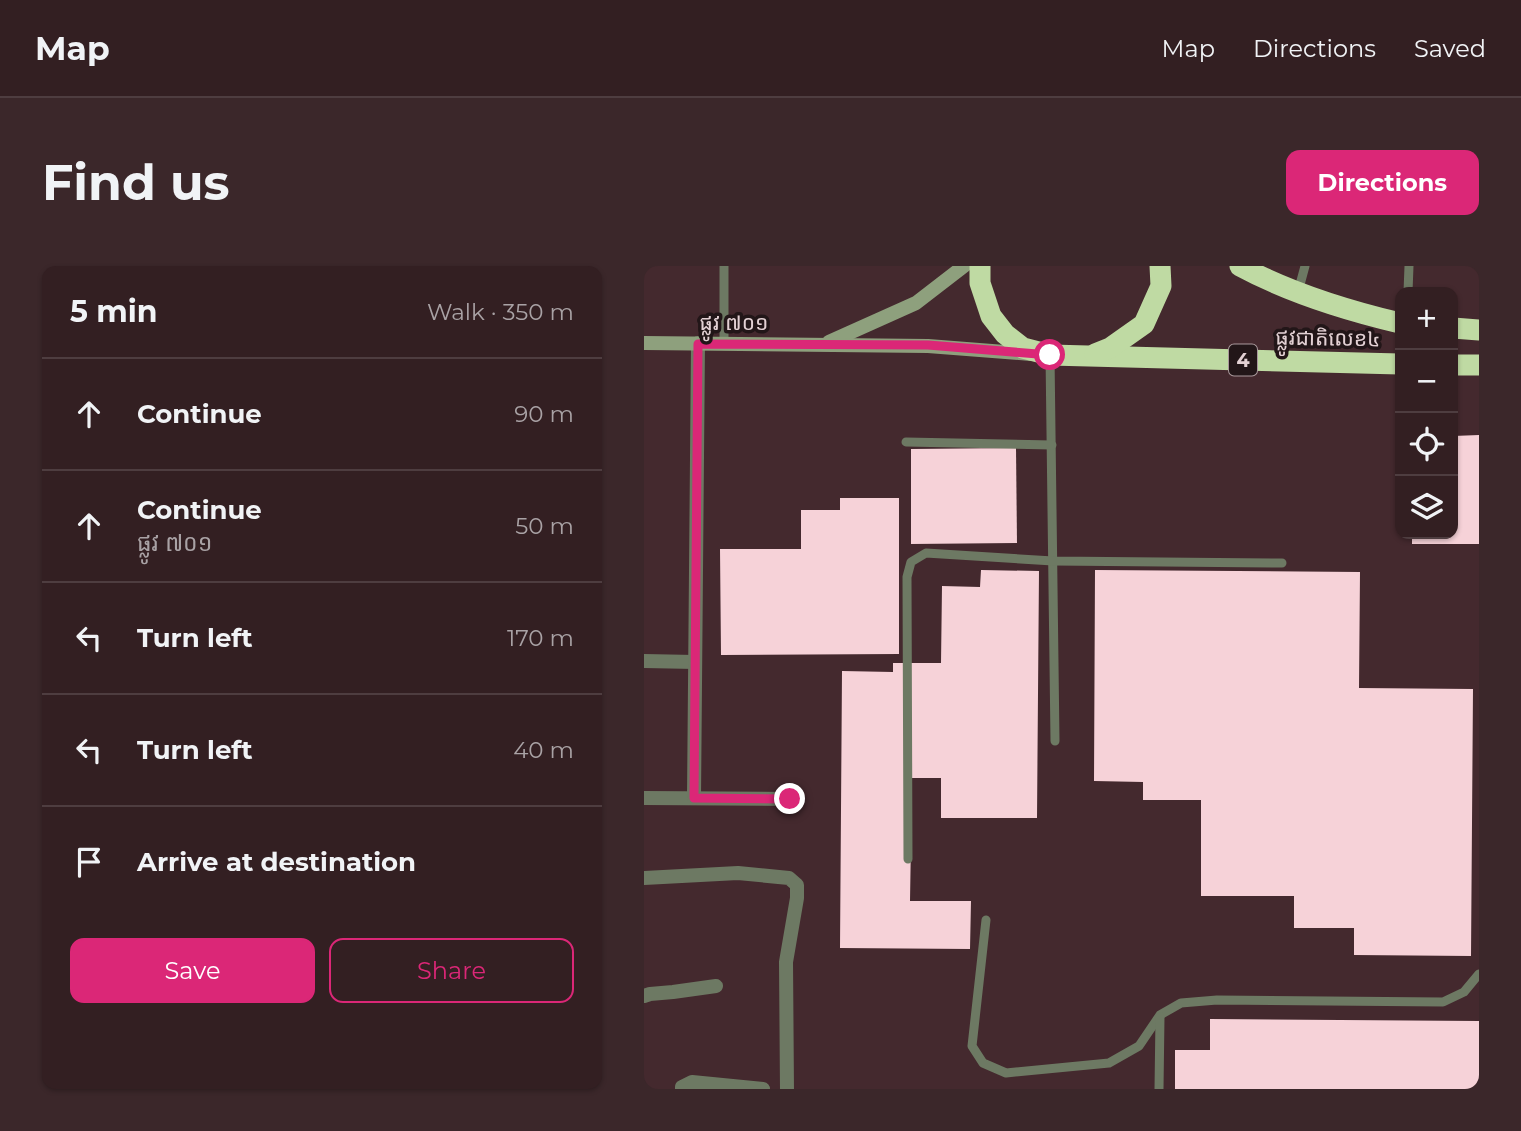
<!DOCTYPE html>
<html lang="en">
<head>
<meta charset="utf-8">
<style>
  body { margin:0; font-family:Montserrat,"Noto Sans Khmer",sans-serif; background:#3b272a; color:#f1f3f6 }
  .controls { position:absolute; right:21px; top:21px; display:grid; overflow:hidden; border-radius:14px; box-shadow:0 2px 5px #0004 }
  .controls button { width:63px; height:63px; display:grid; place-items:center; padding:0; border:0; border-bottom:2px solid #4e3d40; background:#331f22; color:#f1f3f6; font:35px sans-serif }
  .stop { position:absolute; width:21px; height:21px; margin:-16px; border:5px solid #db2777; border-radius:50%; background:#fff }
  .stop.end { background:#db2777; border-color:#fff; box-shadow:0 2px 7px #0008 }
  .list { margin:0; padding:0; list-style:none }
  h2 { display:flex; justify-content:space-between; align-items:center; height:91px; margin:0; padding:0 28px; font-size:30px }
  h2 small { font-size:23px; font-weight:400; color:#a9a2a5 }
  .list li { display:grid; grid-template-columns:46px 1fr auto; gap:21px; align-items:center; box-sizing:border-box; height:112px; padding:0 28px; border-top:2px solid #4e3d40 }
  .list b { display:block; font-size:26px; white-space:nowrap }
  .list p { margin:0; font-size:23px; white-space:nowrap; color:#a9a2a5 }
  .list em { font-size:23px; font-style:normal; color:#a9a2a5 }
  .actions { display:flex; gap:14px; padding:21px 28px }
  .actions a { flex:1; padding:16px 0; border:2px solid #db2777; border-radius:14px; text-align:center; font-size:24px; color:#db2777 }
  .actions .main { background:#db2777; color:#fff }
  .icon { flex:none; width:38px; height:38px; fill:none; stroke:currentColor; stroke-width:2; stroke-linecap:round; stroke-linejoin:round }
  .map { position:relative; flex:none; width:835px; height:823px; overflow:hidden; border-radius:14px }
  header { display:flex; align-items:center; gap:42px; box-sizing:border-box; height:98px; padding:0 35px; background:#331f22; border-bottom:2px solid #4e3d40 }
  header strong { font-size:33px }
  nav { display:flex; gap:38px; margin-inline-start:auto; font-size:24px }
  .intro { display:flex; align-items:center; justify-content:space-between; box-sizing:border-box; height:168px; padding:0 42px }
  h1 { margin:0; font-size:49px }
  .button { padding:18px 32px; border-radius:14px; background:#db2777; color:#fff; font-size:24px; font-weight:700 }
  main { display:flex; gap:42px; padding:0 42px }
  aside { flex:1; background:#331f22; border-radius:14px; box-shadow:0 2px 5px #0004 }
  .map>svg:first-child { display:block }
  .building { fill:#f6d2d8 }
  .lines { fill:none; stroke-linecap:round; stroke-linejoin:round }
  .lane { stroke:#6d7963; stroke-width:9 }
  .street { stroke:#6d7963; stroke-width:14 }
  .secondary { stroke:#8ea07d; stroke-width:14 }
  .highway { stroke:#bfdaa3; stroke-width:21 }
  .route { stroke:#db2777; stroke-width:9 }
  .labels { text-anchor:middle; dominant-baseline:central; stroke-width:7; stroke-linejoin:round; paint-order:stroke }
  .shield { fill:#221618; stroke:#a9999c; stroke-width:2 }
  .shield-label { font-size:19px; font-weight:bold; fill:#e3d1d4 }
  .street-label { font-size:21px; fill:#e3d1d4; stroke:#221618 }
</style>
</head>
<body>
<header>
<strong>Map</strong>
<nav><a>Map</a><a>Directions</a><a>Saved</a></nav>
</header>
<div class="intro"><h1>Find us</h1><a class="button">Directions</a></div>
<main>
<aside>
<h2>5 min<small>Walk · 350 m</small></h2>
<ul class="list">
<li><svg class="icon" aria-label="ahead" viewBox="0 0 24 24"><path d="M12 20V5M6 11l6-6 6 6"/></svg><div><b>Continue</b></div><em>90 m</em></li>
<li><svg class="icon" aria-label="ahead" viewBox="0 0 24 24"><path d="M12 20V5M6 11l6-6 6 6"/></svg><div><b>Continue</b><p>ផ្លូវ ៧០១</p></div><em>50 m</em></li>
<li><svg class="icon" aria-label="left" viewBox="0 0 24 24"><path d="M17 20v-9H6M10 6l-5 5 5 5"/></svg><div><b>Turn left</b></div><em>170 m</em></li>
<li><svg class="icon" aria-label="left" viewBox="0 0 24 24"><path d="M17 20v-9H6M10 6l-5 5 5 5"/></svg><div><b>Turn left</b></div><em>40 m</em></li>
<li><svg class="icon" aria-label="arrive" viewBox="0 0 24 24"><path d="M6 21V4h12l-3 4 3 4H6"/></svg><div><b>Arrive at destination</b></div></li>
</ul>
<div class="actions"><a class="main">Save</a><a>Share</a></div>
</aside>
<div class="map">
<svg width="835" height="823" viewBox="0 0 835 823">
  <rect width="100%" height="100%" fill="#44292e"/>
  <g class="building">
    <polygon points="835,169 835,278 768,278 768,268 809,268 809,170"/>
    <polygon points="372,182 373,277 267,278 267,183"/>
    <polygon points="196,232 255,232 255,388 77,389 76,283 157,283 157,244 196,244"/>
    <polygon points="337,304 395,305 393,552 297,552 297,512 268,512 266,635 327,635 326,683 196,682 198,405 249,406 249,397 297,397 298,320 336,321"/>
    <polygon points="451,304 716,306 715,422 829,423 827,690 710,689 710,662 650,662 650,630 557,630 557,534 499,534 499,516 450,515"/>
    <polygon points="566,753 835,755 835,823 531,823 531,784 566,784"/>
  </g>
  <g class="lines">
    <g class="lane">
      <polyline points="80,0 80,77"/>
      <polyline points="654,26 661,0"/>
      <polyline points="764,26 765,0"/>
      <polyline points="406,89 411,475"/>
      <polyline points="262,176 408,179"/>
      <polyline points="264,593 263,311 267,296 282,287 409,295 638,297"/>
      <polyline points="342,654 328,780 339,797 362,807 465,797 495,780 516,749 537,737 573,734 799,736 820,726 835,708"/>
      <polyline points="515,823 516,751"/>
    </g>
    <g class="street">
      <polyline points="0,395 51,396"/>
      <polyline points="0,532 146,533"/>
      <polyline points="50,532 54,77"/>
      <polyline points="0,612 94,607 145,612 153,619 153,632 142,696 143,823"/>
      <polyline points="0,730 6,728 29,726 72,720"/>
      <polyline points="38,823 38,821 48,816 119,823"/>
    </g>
    <g class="secondary">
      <polyline points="185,76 272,37 320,0"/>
      <polyline points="0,77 284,80 387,88"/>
    </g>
    <g class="highway">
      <polyline points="336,0 336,17 347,50 361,68 379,82 406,89 756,98"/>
      <path d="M596 0C646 27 701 44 756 57"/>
      <polyline points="809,62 835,64"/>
      <polyline points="451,88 466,82 500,58 517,20 516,0"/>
      <polyline points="809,99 835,99"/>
    </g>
  </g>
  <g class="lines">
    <polyline class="route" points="146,533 50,532 54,78 284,79 406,89"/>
  </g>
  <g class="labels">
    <rect class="shield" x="585" y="78.5" width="28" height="31" rx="5"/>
    <g class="shield-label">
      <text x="599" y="94">4</text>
    </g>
    <g class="street-label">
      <text x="90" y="56">ផ្លូវ ៧០១</text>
      <text transform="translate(684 72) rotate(1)">ផ្លូវជាតិលេខ៤</text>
    </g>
  </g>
</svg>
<div class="controls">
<button>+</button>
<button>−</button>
<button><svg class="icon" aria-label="locate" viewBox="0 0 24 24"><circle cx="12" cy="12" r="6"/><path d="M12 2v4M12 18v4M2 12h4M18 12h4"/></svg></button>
<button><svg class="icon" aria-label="layers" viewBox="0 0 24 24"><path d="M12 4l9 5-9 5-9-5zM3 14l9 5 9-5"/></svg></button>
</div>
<div class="stop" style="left:406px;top:89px"></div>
<div class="stop end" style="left:146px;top:533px"></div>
</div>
</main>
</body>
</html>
